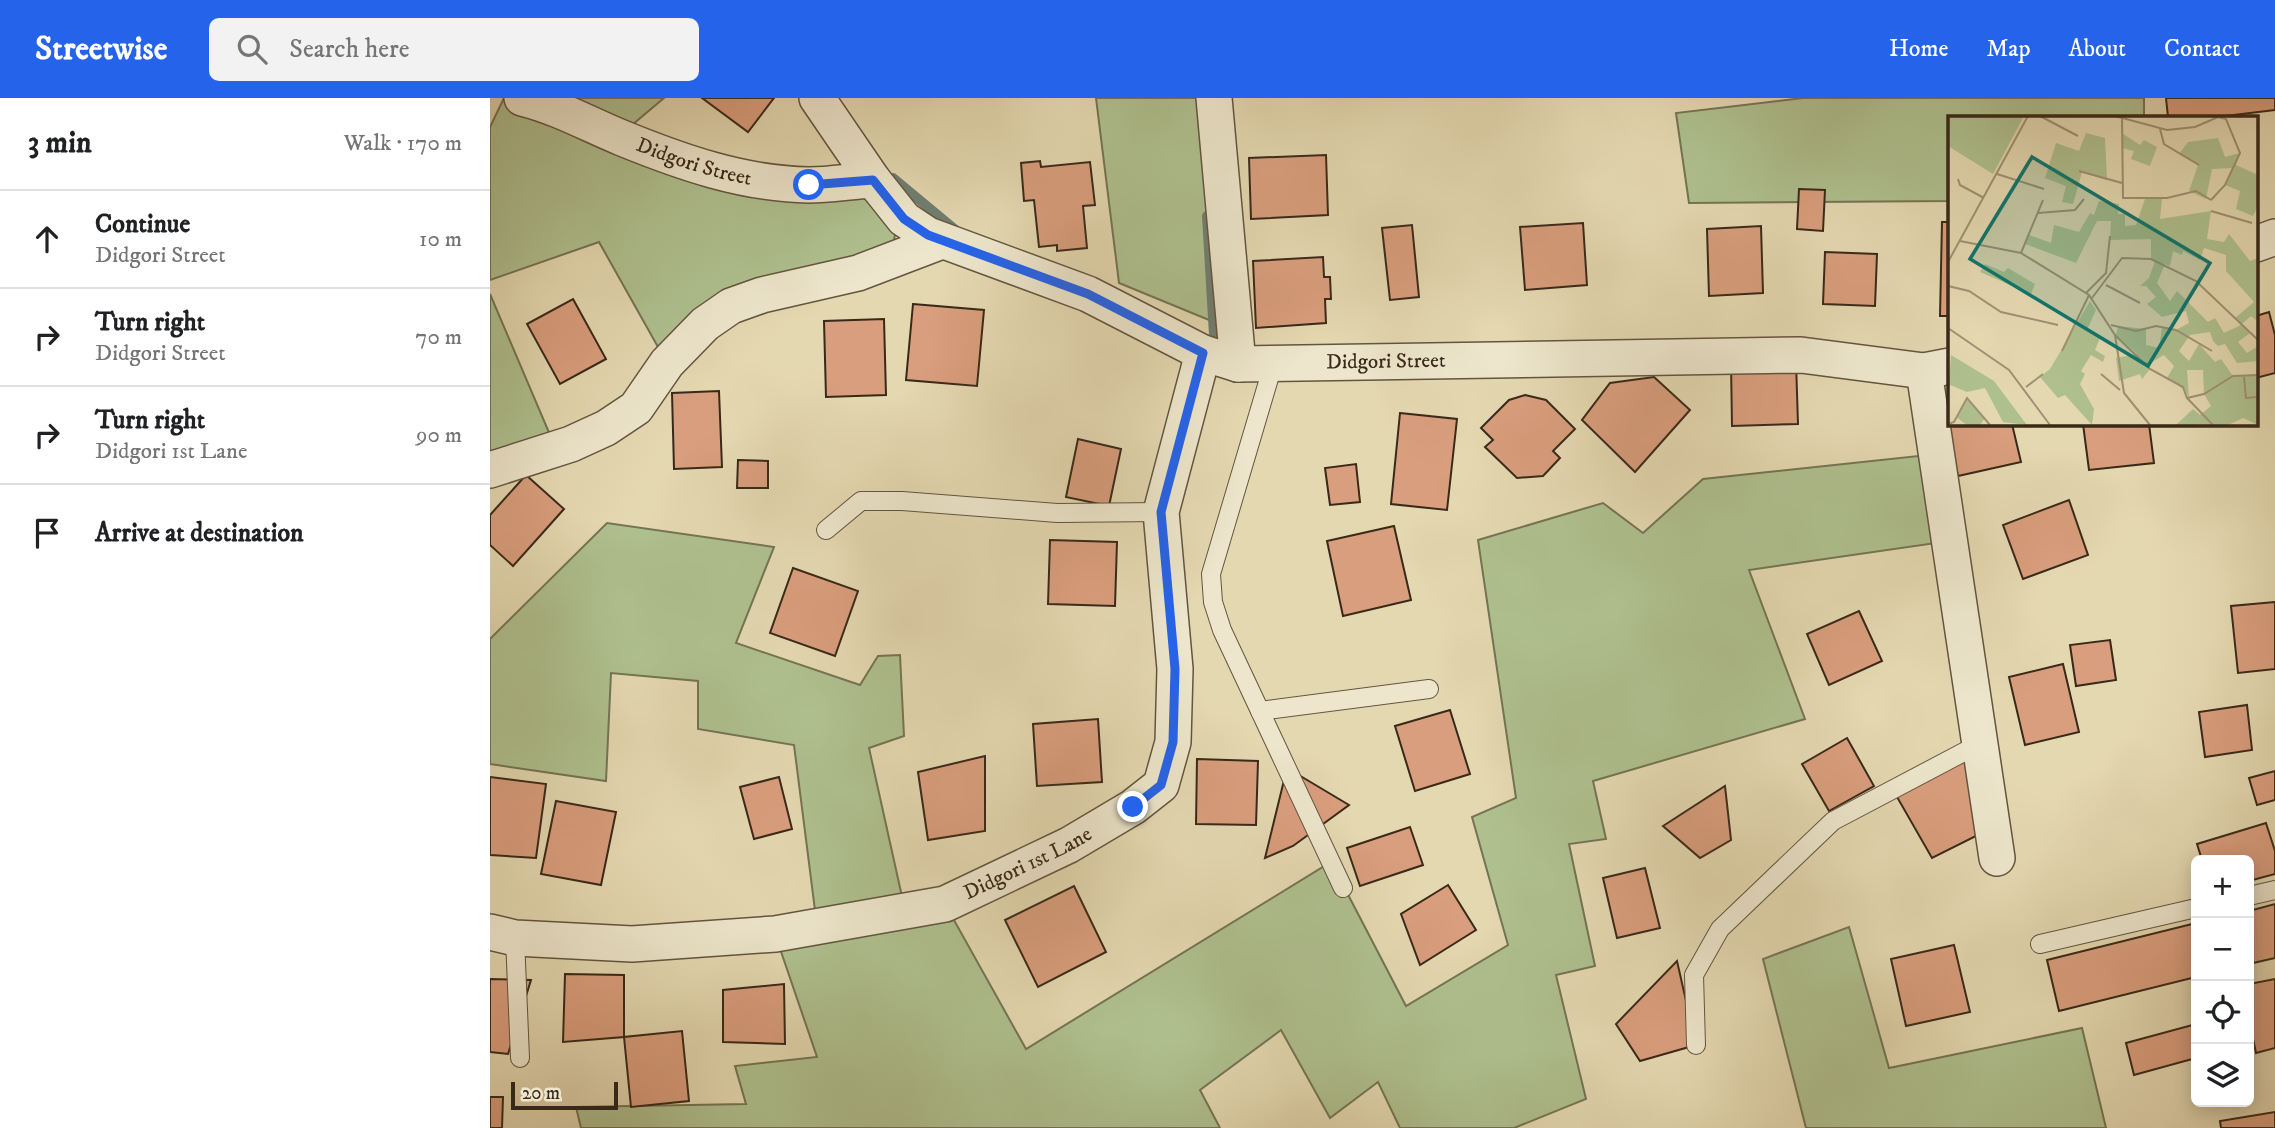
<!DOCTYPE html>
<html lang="en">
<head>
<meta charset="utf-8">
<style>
  body { margin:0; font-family:"IM FELL DW Pica",serif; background:#f2f2f2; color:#202124 }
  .controls { position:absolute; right:21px; bottom:21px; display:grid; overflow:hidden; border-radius:10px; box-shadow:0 4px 18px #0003 }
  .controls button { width:63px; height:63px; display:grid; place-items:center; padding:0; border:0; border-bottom:2px solid #e0e0e0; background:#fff; color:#202124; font:35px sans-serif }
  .scale { position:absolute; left:21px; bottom:18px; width:107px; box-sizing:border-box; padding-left:7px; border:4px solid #392919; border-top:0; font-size:19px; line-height:24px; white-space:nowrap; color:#392919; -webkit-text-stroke:5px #ede6cc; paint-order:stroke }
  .stop { position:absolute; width:21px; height:21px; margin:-16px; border:5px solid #2563eb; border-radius:50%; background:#fff }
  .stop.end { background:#2563eb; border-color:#fff; box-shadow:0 2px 7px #0008 }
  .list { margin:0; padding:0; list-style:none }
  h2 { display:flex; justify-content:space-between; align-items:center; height:91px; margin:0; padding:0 28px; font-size:30px }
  h2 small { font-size:23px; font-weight:400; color:#757577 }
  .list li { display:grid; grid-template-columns:46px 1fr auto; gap:21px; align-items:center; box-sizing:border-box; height:98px; padding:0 28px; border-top:2px solid #e0e0e0 }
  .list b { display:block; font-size:26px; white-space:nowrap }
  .list p { margin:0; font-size:23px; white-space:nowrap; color:#757577 }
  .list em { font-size:23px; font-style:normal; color:#757577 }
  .icon { flex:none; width:38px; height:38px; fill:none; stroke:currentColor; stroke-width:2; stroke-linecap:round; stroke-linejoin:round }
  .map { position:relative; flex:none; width:1785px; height:1030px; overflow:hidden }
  header { display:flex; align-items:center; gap:42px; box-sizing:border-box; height:98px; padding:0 35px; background:#2563eb; color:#fff }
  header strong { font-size:33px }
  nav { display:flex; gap:38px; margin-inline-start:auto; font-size:24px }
  .search { width:490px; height:63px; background:#f2f2f2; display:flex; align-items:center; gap:18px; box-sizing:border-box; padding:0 24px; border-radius:10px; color:#757577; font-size:26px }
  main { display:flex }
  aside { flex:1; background:#fff }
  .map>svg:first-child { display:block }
  .green { fill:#afc08f; stroke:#747454; stroke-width:2 }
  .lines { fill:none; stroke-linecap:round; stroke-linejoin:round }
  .stream { stroke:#707f72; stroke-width:10 }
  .building { fill:#d99e7d; stroke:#392919; stroke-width:2 }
  .service-casing { stroke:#64553f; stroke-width:20 }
  .minor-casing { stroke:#64553f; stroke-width:38 }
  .service { stroke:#ede6cc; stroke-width:18 }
  .minor { stroke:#ede6cc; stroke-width:35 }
  .route { stroke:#2563eb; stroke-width:9 }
  .labels { text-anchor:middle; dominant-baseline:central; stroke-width:5; stroke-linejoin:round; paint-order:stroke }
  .street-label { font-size:21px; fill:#392919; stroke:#ede6cc }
  .inset-road { fill:none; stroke:#a09274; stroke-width:2 }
  .view { fill:#0f766e; fill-opacity:0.15; stroke:#0f766e; stroke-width:3.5 }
  .inset-edge { fill:none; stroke:#392919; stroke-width:3.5 }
</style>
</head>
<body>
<header>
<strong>Streetwise</strong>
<div class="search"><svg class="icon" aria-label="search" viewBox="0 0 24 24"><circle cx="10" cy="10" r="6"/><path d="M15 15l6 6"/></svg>Search here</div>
<nav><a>Home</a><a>Map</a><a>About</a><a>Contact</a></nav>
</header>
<main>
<aside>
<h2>3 min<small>Walk · 170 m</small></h2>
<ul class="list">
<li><svg class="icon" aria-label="ahead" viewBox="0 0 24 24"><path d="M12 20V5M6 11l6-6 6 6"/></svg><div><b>Continue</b><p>Didgori Street</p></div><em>10 m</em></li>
<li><svg class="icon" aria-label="right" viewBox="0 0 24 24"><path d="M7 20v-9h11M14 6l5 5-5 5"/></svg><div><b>Turn right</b><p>Didgori Street</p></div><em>70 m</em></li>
<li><svg class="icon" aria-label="right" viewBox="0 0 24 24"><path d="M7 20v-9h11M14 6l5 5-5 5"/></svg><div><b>Turn right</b><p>Didgori 1st Lane</p></div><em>90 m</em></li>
<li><svg class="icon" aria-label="arrive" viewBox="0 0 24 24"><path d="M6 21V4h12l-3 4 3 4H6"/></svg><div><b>Arrive at destination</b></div></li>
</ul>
</aside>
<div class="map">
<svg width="1785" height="1030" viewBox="0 0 1785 1030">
  <rect width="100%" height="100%" fill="#e4d8b1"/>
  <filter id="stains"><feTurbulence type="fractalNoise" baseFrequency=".00286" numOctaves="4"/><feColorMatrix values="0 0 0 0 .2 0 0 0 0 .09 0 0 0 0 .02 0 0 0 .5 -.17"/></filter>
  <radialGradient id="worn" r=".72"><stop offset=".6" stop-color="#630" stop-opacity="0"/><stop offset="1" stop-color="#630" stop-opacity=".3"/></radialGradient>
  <g class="green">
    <polygon points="14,0 174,0 129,38 376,88 407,128 400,160 272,197 177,265 109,144 0,182 0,29"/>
    <polygon points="606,0 724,0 727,27 719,222 629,185"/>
    <polygon points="1313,0 1654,0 1654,19 1460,19 1459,103 1199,105 1186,15"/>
    <polygon points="0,196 66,351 0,372"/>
    <polygon points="1447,356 1460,443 1259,472 1315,621 1103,683 1116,741 1079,746 1105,868 1066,877 1096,1001 1024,1030 910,1030 888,984 840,1020 791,932 710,992 730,1030 91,1030 86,1009 256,1006 245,968 327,959 285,836 327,828 304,647 208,631 208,583 121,575 116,683 0,666 0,541 117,425 284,449 246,545 370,587 388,558 410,557 414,638 379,650 415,812 455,806 536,951 841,764 916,908 1018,847 982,719 1026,700 988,442 1113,405 1153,435 1213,381"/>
    <polygon points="1359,829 1399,970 1592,930 1616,1030 1316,1030 1273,861"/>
  </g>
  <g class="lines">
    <g class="stream">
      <polyline points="403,80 468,134"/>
      <polyline points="717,118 724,237"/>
    </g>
  </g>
  <g class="building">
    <polygon points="212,0 284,0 258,34"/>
    <polygon points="1676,0 1785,0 1785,12 1727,19 1678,19"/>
    <polygon points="836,57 838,117 761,121 759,60"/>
    <polygon points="550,63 551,69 600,64 605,107 593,108 597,150 567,153 567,147 549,149 544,102 534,103 531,65"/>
    <polygon points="1309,91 1335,92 1333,133 1307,131"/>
    <polygon points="1452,124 1460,124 1460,218 1450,218"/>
    <polygon points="1093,125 1097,187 1035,192 1030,129"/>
    <polygon points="922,127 929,199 900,202 892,130"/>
    <polygon points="1271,128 1273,195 1219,198 1217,131"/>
    <polygon points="1335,154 1387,156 1385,208 1333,206"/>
    <polygon points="833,159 834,179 840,179 841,201 835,201 836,225 766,230 763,163"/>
    <polygon points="83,201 116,261 70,286 37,226"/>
    <polygon points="423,206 494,212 487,288 416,282"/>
    <polygon points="1779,214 1785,237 1785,275 1766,280 1766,218"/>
    <polygon points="394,221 396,297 336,299 334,223"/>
    <polygon points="1306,264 1308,326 1242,328 1241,266"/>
    <polygon points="1164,279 1200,312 1145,374 1092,322 1120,285"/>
    <polygon points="229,293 232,369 184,371 182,295"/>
    <polygon points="1035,297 1056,302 1085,331 1063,353 1070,360 1053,378 1027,380 995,349 1003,342 991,330 1019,302"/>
    <polygon points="1460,305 1460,326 1522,326 1531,364 1468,378 1452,307"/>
    <polygon points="910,315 967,321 957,412 901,406"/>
    <polygon points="1593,326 1659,326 1664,365 1599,372"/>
    <polygon points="588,341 631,351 619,408 576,399"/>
    <polygon points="248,362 278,363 278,390 247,390"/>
    <polygon points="866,366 870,404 840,407 835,370"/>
    <polygon points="36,377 74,411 23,468 0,447 0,417"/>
    <polygon points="1579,402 1598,457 1533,481 1513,427"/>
    <polygon points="904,428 921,502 853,518 837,443"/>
    <polygon points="560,442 627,444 625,508 558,506"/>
    <polygon points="303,470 368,493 345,558 280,535"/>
    <polygon points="1785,504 1785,571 1748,575 1741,508"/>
    <polygon points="1369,513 1392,563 1339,587 1317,536"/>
    <polygon points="1620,542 1626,582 1586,588 1580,547"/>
    <polygon points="1573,566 1589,634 1535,647 1519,579"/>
    <polygon points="1757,607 1762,652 1715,659 1709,614"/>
    <polygon points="960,612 980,676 925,693 905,628"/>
    <polygon points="608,621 612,684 547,688 543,626"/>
    <polygon points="1357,640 1384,688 1339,713 1312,666"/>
    <polygon points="1475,653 1502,730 1442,760 1403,692"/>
    <polygon points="495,658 495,733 438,742 428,674"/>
    <polygon points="707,661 768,663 766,727 706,726"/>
    <polygon points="797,670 859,707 803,748 775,760"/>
    <polygon points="1785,673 1785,702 1767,707 1759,680"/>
    <polygon points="0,679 56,686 46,760 0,757"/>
    <polygon points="289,679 302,731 264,741 250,689"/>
    <polygon points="1235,688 1241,742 1210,760 1173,728"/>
    <polygon points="66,703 126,714 111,787 51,776"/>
    <polygon points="1776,725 1785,753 1785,776 1759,783 1759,762 1712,762 1707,746"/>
    <polygon points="920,729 933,767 870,788 857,750"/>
    <polygon points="1155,770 1170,830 1127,840 1113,780"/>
    <polygon points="958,787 986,832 930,867 911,816"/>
    <polygon points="584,788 616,854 548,889 515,822"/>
    <polygon points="1785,806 1785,860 1759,866 1759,813"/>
    <polygon points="1706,825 1706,879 1569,913 1557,862"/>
    <polygon points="1464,847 1480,914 1416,928 1401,861"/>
    <polygon points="1187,863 1206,947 1150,963 1126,926"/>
    <polygon points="75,876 134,877 134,939 73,944"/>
    <polygon points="0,881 41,882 18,956 0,954"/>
    <polygon points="1785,881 1785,950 1766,955 1759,922 1759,886"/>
    <polygon points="294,886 295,946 233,944 233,892"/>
    <polygon points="1706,926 1706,960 1644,977 1636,945"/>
    <polygon points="192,933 199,1003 141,1009 134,939"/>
    <polygon points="0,999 13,999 12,1030 0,1030"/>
    <polygon points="1785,1014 1785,1030 1731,1030 1730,1023"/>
  </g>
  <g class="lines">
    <g class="service-casing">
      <g id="service">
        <polyline points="783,267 721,476 723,504 732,532 853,790"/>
        <polyline points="336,432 371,403 412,403 567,415 671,414"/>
        <polyline points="770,613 939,591"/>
        <polyline points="1759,798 1785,792"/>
        <polyline points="25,840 30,960"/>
        <polyline points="1550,846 1706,810"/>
        <polyline points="1206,947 1204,877 1230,831 1343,723 1491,645"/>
      </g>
    </g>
    <g class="minor-casing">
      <g id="minor">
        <path id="s1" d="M32 0C68 9 98 26 132 40 191 64 253 86 319 87 340 87 362 83 383 82L414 121 438 137 598 196 713 255 748 266 1311 257 1434 273 1460 268"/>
        <polyline points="327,0 383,82"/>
        <polyline points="724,0 748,266"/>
        <polyline points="1766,146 1785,139"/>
        <polyline points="1434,273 1507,760"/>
        <polyline points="0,372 81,346 116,330 146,310 177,265 215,226 241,208 272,197 368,175 452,143"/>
        <path id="s2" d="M0 834 25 840 142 846 285 836 455 806 579 747 643 709 671 687 683 644 685 571 671 414 713 255"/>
      </g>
    </g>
    <use href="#service" class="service"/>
    <use href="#minor" class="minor"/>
  </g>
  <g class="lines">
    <polyline class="route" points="319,87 383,82 414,121 438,137 598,196 713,255 671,414 685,571 683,644 671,687 643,709"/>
  </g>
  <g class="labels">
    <g class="street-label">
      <text stroke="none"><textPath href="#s1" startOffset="184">Didgori Street</textPath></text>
      <text stroke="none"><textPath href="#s1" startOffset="929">Didgori Street</textPath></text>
      <text stroke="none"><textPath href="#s2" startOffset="551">Didgori 1st Lane</textPath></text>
    </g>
  </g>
  <g transform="translate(1458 18)">
    <rect width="310" height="310" fill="#e4d8b1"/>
    <path d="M0 0H76L45 58 0 30ZM138 17 157 22 159 64 134 56 125 88 114 86 118 70 97 62 108 27 131 35ZM174 17 192 29 196 24 209 31 202 50 183 43 186 35 174 32ZM270 22 277 41 292 37 288 49 310 59V90L305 100 288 93 292 75 277 69 285 52 264 53 258 83 241 75 250 49 231 38 240 26ZM214 82 212 103 263 95 259 123 276 126 281 118 302 145 310 142V206L303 200 294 208 302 217 290 226 299 237 310 230V245L289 247 277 228 270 230 265 225 262 216 242 219 231 235 241 245 251 228 267 246 273 243 285 260 310 259V309L295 302 280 309H228L245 293 252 299 263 290 256 278 255 254H239L241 282 237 274 219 262 226 250 216 239 199 249 202 253 194 263 192 258 171 265 168 242 189 238 168 219 170 210 198 213V229L211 232 214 211 228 214 241 207 238 195 214 201 199 188 208 181 198 170H192L201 162 207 145 203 143V123L162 124 163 105H149L128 147 77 128 81 119 103 127 106 109 131 116 142 97 146 99 151 85 171 88 170 98H177V110L188 109 197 83ZM256 132 278 139V155L306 186 287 202 293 209 276 217 267 202 260 206 229 175 222 185 209 167 217 148 222 150 225 135 234 139 235 135 252 144ZM37 148 56 156 60 152 87 168 83 178 32 156ZM142 185 148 194 139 214 152 222 147 234 157 240 155 246 143 239 133 255 137 258 132 268 146 293 144 309 117 279 110 282 92 261 102 253ZM3 239 46 265 79 309 55 306 37 272 19 276 2 269 0 277ZM19 282 37 302 32 309H19L8 301Z" fill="#afc08f" fill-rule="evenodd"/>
    <path class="inset-road" d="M92 0 130 20M167 0 219 14 247 11 270 1 278 3 292 37 277 69 263 84M174 0 175 82H219L248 75 263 84M212 13 216 28 251 49M131 55 174 67M49 58 96 73M10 63 12 69 36 82M263 95 304 107M90 97 127 94 136 83M12 125 73 137 141 179 167 219 202 253 235 271 239 282 256 278 285 260 310 259M73 137 95 84M0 146 80 0M158 169 192 187M0 170 21 175 53 196 110 209M138 177 158 157 162 120M144 182 174 142 203 143 248 165 310 224M163 209 188 215 208 210 228 214 264 235M0 212 61 254 102 309M167 219 176 277 202 309M114 235 141 179M153 258 172 274M296 261 298 282 310 281M78 271 95 258M239 282 265 309M0 308 6 306 19 282 42 309"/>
    <path class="view" d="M84 41 262 147 200 250 22 143Z"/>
    <rect width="310" height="310" class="inset-edge"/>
  </g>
  <rect width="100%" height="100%" filter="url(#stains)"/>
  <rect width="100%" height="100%" fill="url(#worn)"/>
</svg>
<div class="controls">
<button>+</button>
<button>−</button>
<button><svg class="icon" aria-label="locate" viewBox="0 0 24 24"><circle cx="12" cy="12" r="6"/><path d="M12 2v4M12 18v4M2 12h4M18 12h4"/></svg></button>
<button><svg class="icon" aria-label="layers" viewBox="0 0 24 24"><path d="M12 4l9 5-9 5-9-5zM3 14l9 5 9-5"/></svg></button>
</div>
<div class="scale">20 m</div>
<div class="stop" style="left:319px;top:87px"></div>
<div class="stop end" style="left:643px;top:709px"></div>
</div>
</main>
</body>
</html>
